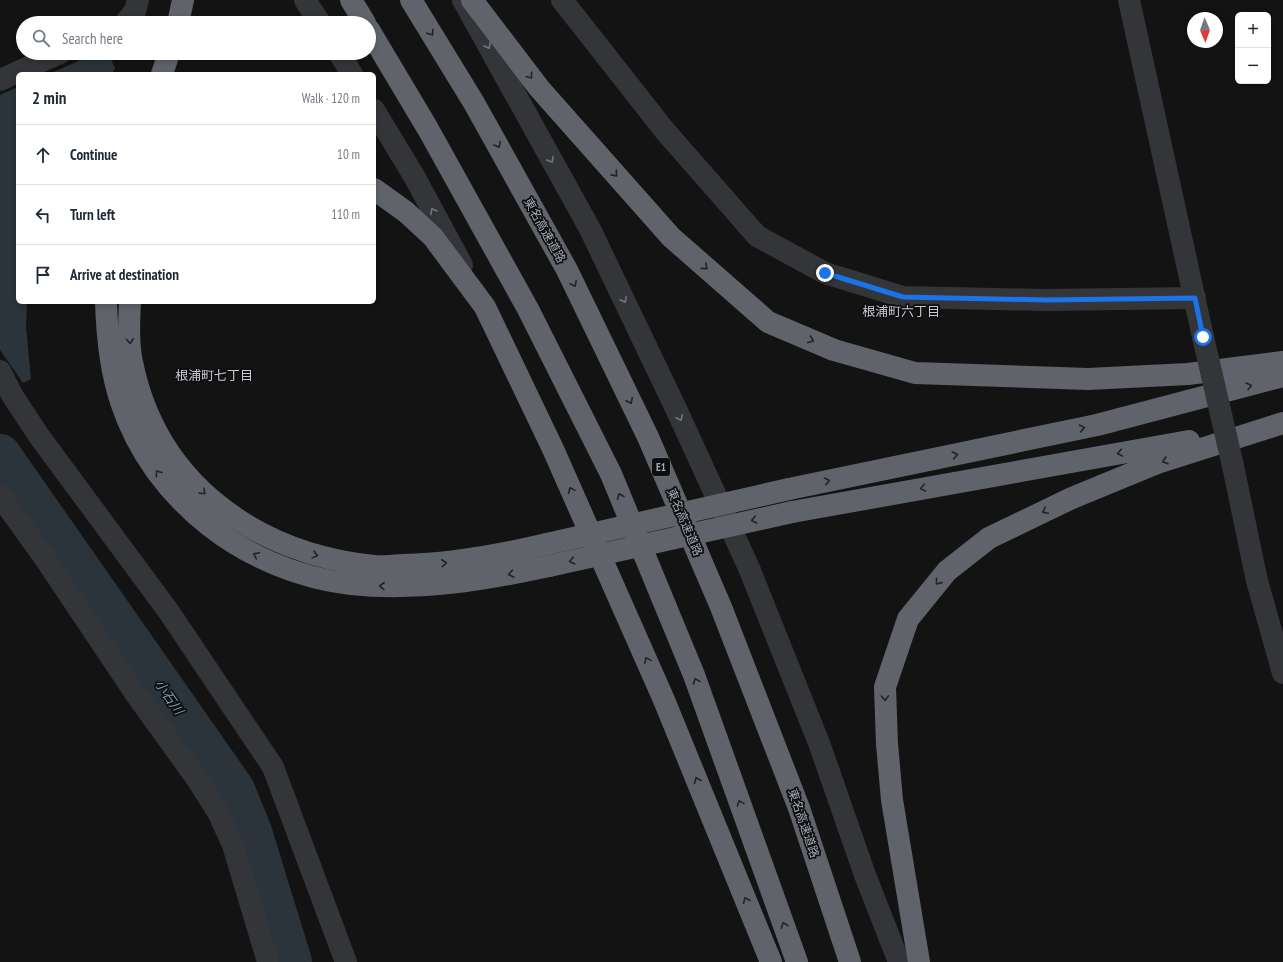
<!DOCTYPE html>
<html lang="en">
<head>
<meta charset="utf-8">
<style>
  body { margin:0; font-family:"PT Sans Narrow","Noto Sans JP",sans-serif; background:#f6f6f7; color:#1f2937 }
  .controls { position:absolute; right:12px; top:12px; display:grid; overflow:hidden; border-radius:6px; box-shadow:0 2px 6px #0003 }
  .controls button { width:36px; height:36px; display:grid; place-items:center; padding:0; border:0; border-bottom:1px solid #e0e1e3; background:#fff; color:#1f2937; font:20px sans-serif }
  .compass { position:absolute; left:1187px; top:12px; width:36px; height:36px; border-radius:50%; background:#fff; box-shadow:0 2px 6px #0003; rotate:178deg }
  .stop { position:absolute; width:12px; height:12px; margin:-9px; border:3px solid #1a73e8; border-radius:50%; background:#fff }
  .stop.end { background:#1a73e8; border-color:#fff; box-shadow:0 1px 4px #0008 }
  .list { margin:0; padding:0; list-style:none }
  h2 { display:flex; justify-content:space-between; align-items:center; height:52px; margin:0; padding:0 16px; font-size:17px }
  h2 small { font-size:13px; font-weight:400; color:#747a83 }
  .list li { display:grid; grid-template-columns:26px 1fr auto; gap:12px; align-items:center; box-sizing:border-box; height:60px; padding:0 16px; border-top:1px solid #e0e1e3 }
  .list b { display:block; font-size:15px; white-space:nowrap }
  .list em { font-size:13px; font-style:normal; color:#747a83 }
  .icon { flex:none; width:22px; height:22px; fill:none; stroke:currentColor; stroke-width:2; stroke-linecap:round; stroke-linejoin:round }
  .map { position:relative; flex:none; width:1283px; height:962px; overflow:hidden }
  .search { position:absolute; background:#fff; box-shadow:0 2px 6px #0003; left:16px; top:16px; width:360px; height:44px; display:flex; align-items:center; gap:10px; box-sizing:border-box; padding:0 14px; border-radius:22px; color:#747a83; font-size:15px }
  .panel { position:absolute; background:#fff; box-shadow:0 2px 6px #0003; left:16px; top:72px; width:360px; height:232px; border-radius:6px }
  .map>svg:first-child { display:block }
  .water { fill:#2b343a }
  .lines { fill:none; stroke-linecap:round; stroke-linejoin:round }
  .river { stroke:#2b343a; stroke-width:42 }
  .minor { stroke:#343539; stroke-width:22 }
  .highway { stroke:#60636a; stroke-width:22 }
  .minor-bridge { stroke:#343539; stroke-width:22 }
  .highway-bridge { stroke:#60636a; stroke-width:22 }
  .oneway { stroke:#222326 }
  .oneway2 { stroke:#72757d }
  .route { stroke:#1a73e8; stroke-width:5 }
  .labels { text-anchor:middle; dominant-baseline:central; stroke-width:3.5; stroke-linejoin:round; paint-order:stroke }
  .shield { fill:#0e0e0f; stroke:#777b83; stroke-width:1 }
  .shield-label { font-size:11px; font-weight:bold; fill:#a4aab5 }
  .street-label { font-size:12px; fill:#a4aab5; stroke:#0e0e0f }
  .neighbourhood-label { font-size:13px; fill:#c5c9d1; stroke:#0e0e0f }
  .water-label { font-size:13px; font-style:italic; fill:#7b9aaf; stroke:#0e0e0f }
</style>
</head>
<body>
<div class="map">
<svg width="1283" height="962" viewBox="0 0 1283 962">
  <rect width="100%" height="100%" fill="#131314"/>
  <g class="water">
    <polygon points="97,53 108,53 115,68 112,74 49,74"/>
    <polygon points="18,87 18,302 27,302 26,327 31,379 23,383 0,350 0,95"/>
  </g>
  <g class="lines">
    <polyline class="river" points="0,455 234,790 251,832 291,962"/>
    <g class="minor">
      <polyline points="305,0 320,23"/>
      <polyline points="463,0 590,229 678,413 749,568 819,743 865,875 899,962"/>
      <polyline points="562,0 665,131 757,236 825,273 903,297 1046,300 1195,298"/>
      <polyline points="1129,0 1203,337"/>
      <polyline points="125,23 135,11 138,0"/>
      <polyline points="339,53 352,74"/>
      <polyline points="0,80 60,53"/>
      <polyline points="374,110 414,176 462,265"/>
      <polyline points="0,371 12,395 39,436 169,612 273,767 346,962"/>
      <polyline points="1233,466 1257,581 1283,673"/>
      <polyline points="0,496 44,557 135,693 197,779 218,812 233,845 268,962"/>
    </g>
    <g class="highway">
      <polyline points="351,0 365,23"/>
      <polyline points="411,0 474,103 567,270 648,437 721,607 799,808 850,962"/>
      <polyline points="472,0 539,88 671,237 768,322 834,350 915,373 1088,379 1188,374 1283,362"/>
      <polyline points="178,23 183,0"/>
      <polyline points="369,30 428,129 528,309 611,474 694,675 797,962"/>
      <polyline points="162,74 169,53"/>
      <polyline points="374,189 406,212 433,237 485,307 553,449 664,700 771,962"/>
      <path d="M106 302C107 336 110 369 121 402 154 502 248 572 351 584 418 591 484 580 549 566"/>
      <path d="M130 302C129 322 128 343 132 362 156 483 256 554 374 566 384 567 395 565 404 565 453 564 500 555 547 544"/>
      <polyline points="789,489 1097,425 1283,376"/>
      <polyline points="792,512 1189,441"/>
      <polyline points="919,962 892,800 887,744 885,687 908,619 947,571 989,538 1072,498 1157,463 1283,423"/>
    </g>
    <polyline class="minor-bridge" points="1203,337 1233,466"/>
    <g class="highway-bridge">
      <polyline points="547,544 789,489"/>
      <polyline points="549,566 792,512"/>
    </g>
  </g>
  <defs><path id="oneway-chevron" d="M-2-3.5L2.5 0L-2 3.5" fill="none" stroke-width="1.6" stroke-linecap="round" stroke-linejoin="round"/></defs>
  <g class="oneway">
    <use href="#oneway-chevron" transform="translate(431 33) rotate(58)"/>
    <use href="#oneway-chevron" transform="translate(530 76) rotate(53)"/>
    <use href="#oneway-chevron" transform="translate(498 145) rotate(61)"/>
    <use href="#oneway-chevron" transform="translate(615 174) rotate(48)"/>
    <use href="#oneway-chevron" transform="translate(705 267) rotate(41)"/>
    <use href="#oneway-chevron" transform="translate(574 284) rotate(64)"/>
    <use href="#oneway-chevron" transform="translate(811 340) rotate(23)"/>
    <use href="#oneway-chevron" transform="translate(130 341) rotate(86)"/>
    <use href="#oneway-chevron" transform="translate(1249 386) rotate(-14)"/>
    <use href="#oneway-chevron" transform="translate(630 401) rotate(64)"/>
    <use href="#oneway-chevron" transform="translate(1082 428) rotate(-12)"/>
    <use href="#oneway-chevron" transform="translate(1120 453) rotate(170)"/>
    <use href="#oneway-chevron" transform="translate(955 455) rotate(-12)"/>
    <use href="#oneway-chevron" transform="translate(1165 461) rotate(162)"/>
    <use href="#oneway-chevron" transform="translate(158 473) rotate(-126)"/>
    <use href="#oneway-chevron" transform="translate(827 481) rotate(-12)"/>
    <use href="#oneway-chevron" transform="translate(923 488) rotate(170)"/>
    <use href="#oneway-chevron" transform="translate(571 490) rotate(-114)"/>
    <use href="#oneway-chevron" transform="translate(203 492) rotate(44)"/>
    <use href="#oneway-chevron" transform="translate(620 496) rotate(-113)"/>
    <use href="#oneway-chevron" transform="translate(1045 511) rotate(154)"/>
    <use href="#oneway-chevron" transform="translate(754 520) rotate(167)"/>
    <use href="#oneway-chevron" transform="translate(256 555) rotate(-154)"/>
    <use href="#oneway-chevron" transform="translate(315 555) rotate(15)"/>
    <use href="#oneway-chevron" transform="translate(572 561) rotate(167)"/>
    <use href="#oneway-chevron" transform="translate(444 563) rotate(-6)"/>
    <use href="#oneway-chevron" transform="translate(511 574) rotate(169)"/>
    <use href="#oneway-chevron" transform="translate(938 582) rotate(129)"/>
    <use href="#oneway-chevron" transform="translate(382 586) rotate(-178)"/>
    <use href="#oneway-chevron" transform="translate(647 660) rotate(-114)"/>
    <use href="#oneway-chevron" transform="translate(696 681) rotate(-110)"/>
    <use href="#oneway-chevron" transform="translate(885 698) rotate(88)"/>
    <use href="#oneway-chevron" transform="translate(697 780) rotate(-112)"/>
    <use href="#oneway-chevron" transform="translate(740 803) rotate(-110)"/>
    <use href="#oneway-chevron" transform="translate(746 900) rotate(-112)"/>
    <use href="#oneway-chevron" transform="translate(784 925) rotate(-110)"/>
  </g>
  <g class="oneway2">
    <use href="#oneway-chevron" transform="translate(488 46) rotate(61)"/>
    <use href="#oneway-chevron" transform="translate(551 160) rotate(61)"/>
    <use href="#oneway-chevron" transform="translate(433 211) rotate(-119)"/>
    <use href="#oneway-chevron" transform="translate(624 300) rotate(64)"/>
    <use href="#oneway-chevron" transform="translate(680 418) rotate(65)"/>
  </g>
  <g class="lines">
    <polyline class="route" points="825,273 903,297 1046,300 1195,298 1203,337"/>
  </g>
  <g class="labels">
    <rect class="shield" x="652" y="458" width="18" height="18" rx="3"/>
    <g class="shield-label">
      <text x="661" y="467">E1</text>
    </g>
    <g class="street-label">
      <text transform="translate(545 230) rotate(61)">東名高速道路</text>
      <text transform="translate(685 522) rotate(67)">東名高速道路</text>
      <text transform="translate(804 823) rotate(71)">東名高速道路</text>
    </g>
    <g class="neighbourhood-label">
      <text x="901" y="311">根浦町六丁目</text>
      <text x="214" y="375">根浦町七丁目</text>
    </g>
    <g class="water-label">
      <text transform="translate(169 697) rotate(55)">小石川</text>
    </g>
  </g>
</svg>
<div class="controls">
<button>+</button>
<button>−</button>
</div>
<svg class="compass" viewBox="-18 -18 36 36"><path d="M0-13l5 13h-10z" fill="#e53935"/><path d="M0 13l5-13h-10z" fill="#747a83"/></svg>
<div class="stop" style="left:1203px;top:337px"></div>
<div class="stop end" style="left:825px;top:273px"></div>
<div class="search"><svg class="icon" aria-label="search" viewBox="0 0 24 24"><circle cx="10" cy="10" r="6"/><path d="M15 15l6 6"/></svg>Search here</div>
<section class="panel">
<h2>2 min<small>Walk · 120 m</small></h2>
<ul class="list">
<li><svg class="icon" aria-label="ahead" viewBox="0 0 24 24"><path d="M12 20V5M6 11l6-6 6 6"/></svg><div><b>Continue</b></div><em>10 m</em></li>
<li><svg class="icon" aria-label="left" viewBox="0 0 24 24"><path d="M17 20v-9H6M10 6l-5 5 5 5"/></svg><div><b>Turn left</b></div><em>110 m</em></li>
<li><svg class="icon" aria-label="arrive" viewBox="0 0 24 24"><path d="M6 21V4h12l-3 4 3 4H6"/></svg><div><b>Arrive at destination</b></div></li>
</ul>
</section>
</div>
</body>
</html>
